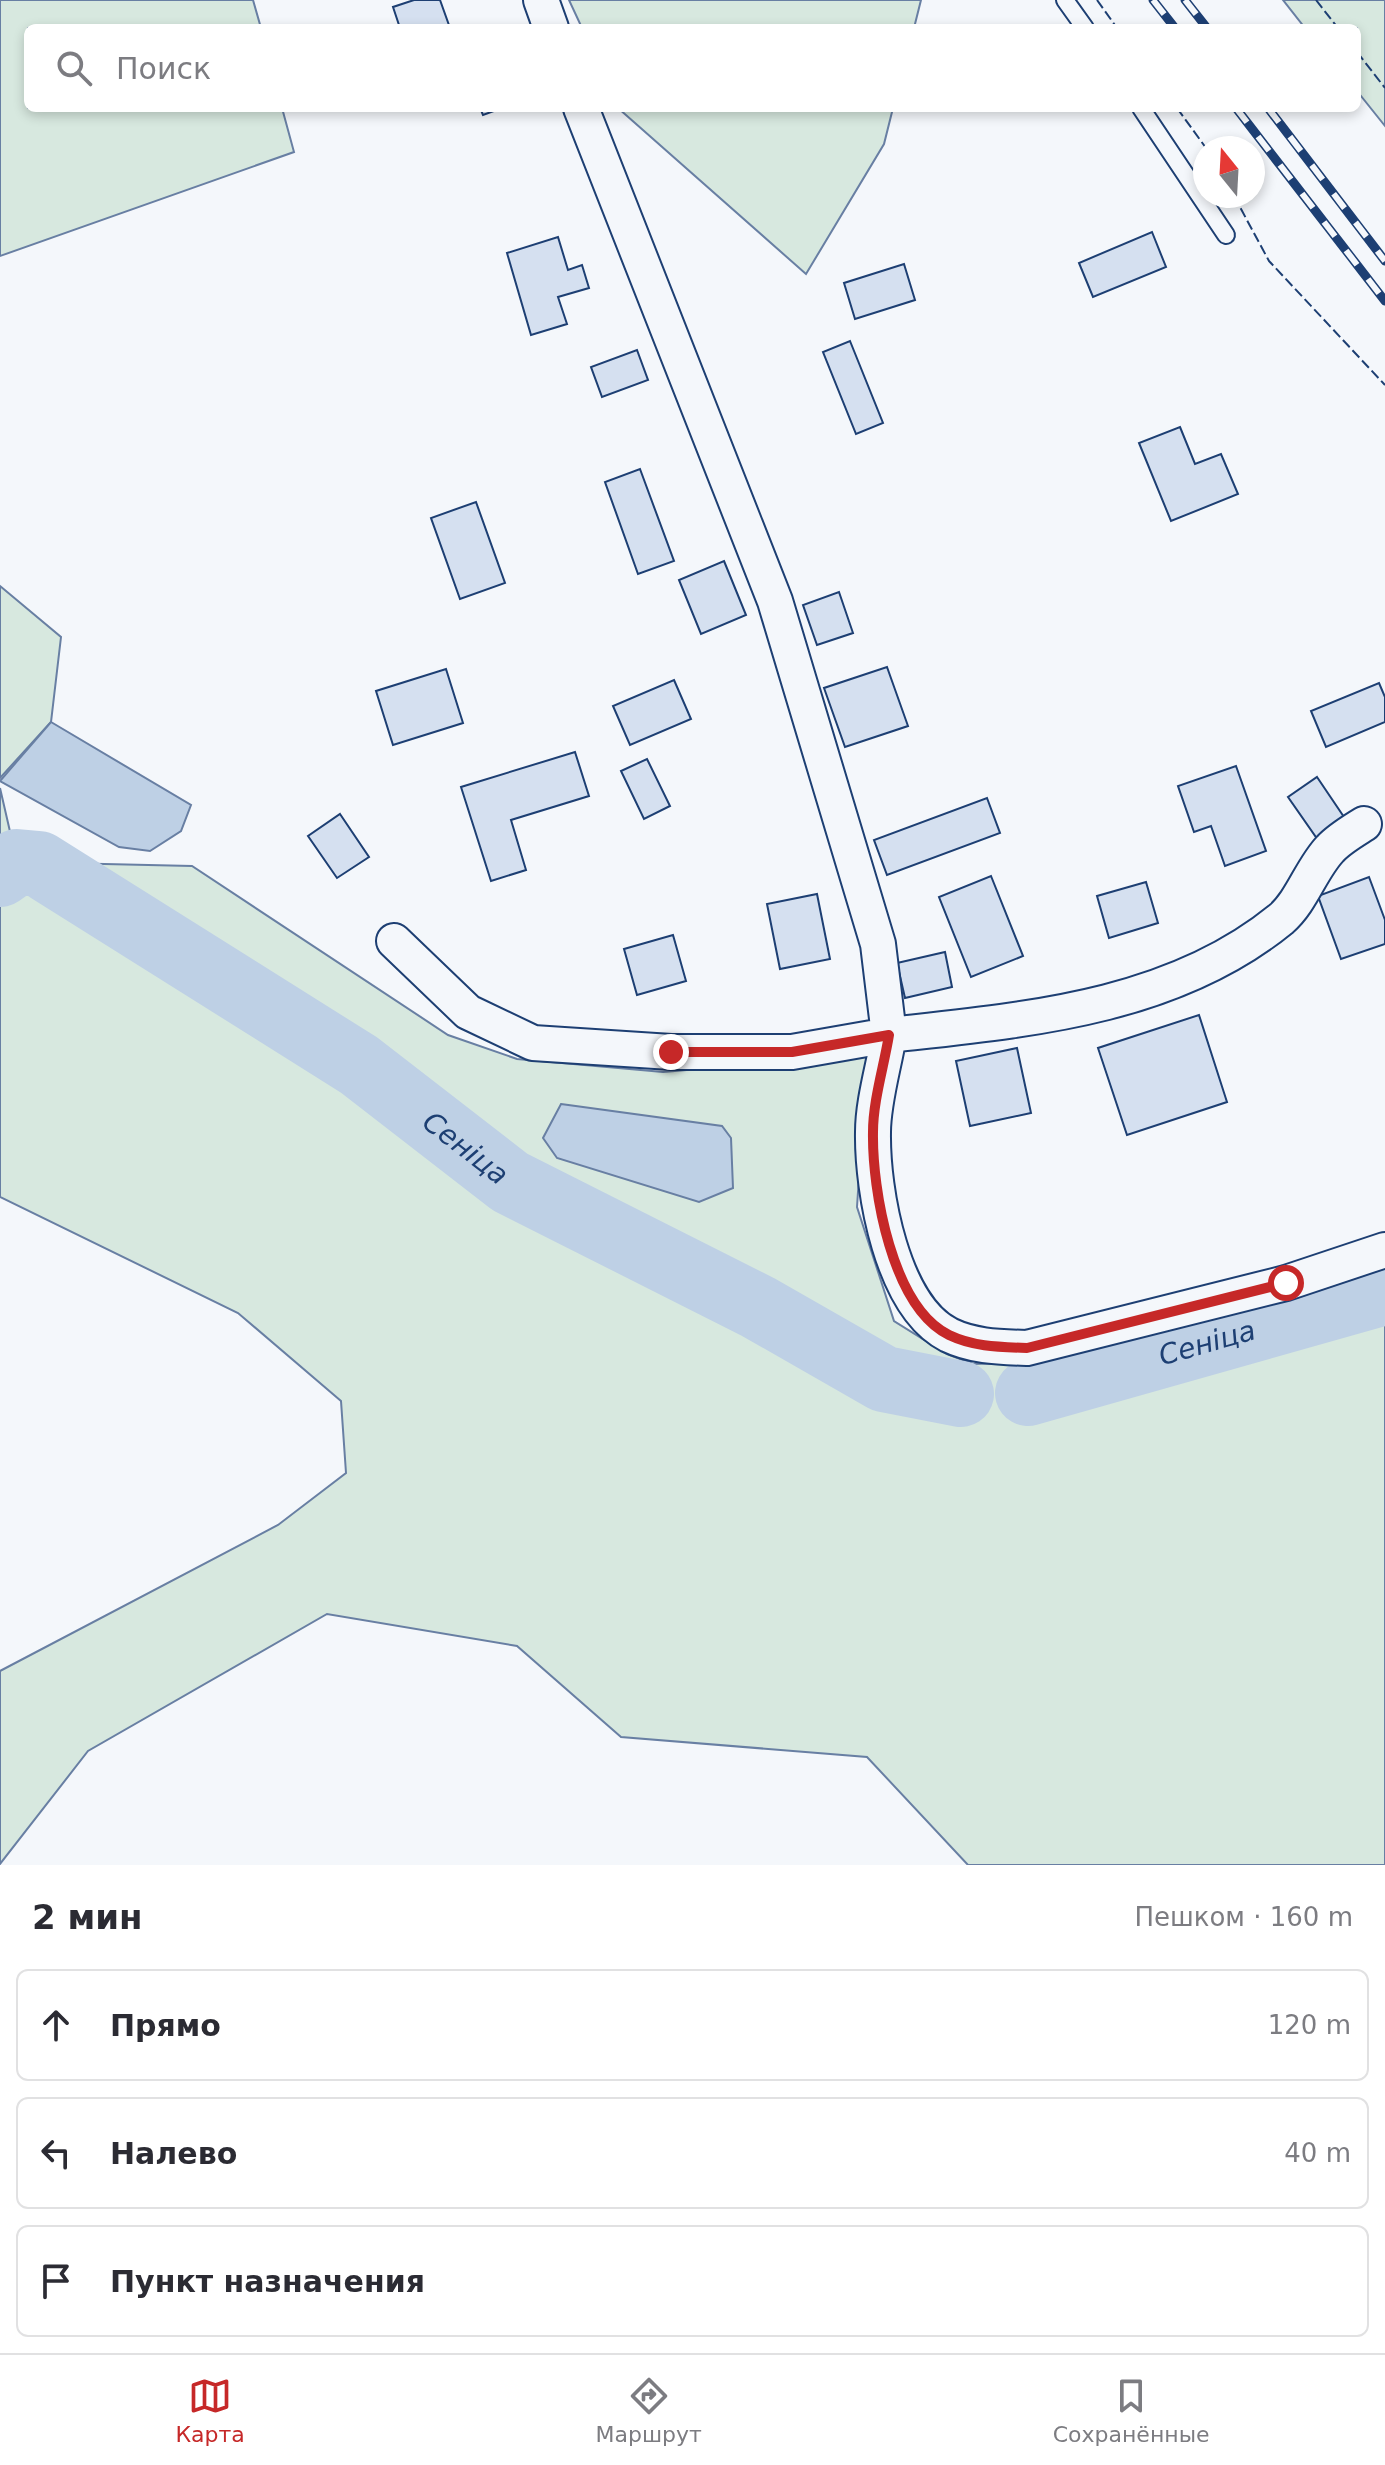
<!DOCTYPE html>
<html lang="ru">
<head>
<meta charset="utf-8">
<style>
  body { margin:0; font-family:"DejaVu Sans",sans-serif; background:#f2f2f3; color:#2b2b33 }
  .compass { position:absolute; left:1193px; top:136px; width:72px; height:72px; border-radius:50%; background:#fff; box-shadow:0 4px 12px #0003; rotate:342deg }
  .stop { position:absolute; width:24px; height:24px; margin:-18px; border:6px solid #c62828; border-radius:50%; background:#fff }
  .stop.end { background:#c62828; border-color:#fff; box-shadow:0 2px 8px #0008 }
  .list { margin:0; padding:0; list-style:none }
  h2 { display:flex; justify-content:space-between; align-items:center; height:104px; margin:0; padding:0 32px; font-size:34px }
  h2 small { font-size:26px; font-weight:400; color:#7c7c81 }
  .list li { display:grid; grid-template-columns:52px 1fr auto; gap:24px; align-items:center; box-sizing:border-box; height:112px; margin:0 16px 16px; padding:0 16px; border:2px solid #e1e1e2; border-radius:12px }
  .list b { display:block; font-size:30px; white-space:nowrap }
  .list em { font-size:26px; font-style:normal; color:#7c7c81 }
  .icon { flex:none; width:44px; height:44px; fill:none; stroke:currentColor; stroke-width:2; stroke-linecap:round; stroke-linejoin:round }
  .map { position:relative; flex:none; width:1385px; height:1865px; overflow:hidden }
  .search { position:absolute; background:#fff; box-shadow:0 4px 12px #0003; left:24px; right:24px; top:24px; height:88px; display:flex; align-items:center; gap:20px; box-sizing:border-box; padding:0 28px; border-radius:12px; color:#7c7c81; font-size:30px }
  .sheet { height:488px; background:#fff }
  nav { display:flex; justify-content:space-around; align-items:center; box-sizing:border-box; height:112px; border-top:2px solid #e1e1e2; background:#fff; font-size:22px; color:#7c7c81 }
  nav a { display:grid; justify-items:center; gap:4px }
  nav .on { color:#c62828 }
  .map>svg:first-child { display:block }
  .green { fill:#d7e8df; stroke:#687fa3; stroke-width:2 }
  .water { fill:#bed0e5; stroke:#687fa3; stroke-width:2 }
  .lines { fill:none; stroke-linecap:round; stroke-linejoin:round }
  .river { stroke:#bed0e5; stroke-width:66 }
  .building { fill:#d5e0f0; stroke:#1d3f73; stroke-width:2 }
  .lane-casing { stroke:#1d3f73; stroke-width:20 }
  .street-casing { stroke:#1d3f73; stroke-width:38 }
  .lane { stroke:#f4f7fb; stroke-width:16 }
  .street { stroke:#f4f7fb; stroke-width:34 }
  .rail-casing { stroke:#1d3f73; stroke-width:9 }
  .rail { stroke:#f4f7fb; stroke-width:6; stroke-dasharray:18; stroke-linecap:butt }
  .fence { stroke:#1d3f73; stroke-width:2; stroke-dasharray:10 4; stroke-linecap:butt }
  .route { stroke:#c62828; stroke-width:10 }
  .labels { text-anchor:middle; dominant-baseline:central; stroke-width:6; stroke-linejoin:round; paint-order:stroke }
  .water-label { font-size:28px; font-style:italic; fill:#1d3f73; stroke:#f4f7fb }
</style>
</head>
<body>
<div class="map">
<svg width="1385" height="1865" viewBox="0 0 1385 1865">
  <rect width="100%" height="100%" fill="#f4f7fb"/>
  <g class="green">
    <polygon points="0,0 253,0 261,28 28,28 28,108 282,108 294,152 0,256"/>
    <polygon points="569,0 921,0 914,28 582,28"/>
    <polygon points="1283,0 1385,0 1385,126 1357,91 1357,28 1305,28"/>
    <polygon points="618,108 893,108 884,144 806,274"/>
    <polygon points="0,586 61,637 51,722 0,778"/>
    <polygon points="0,788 17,862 192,866 448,1035 517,1059 663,1072 867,1055 857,1207 894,1321 947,1354 973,1364 1014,1363 1385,1277 1385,1865 968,1865 867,1757 621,1737 517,1646 327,1614 88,1751 0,1864 0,1671 278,1525 346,1473 341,1401 238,1313 0,1197"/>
  </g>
  <g class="water">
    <polygon points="51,722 191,805 181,831 150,851 119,847 0,781"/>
    <polygon points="561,1104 722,1126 731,1138 733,1188 699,1202 557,1158 543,1138"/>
  </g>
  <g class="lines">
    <g class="river">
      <path id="s1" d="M0 874 17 862 39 864 359 1065 510 1182 758 1307 884 1379 961 1394"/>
      <path id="s2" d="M1028 1393 1385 1292"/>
    </g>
  </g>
  <g class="building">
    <polygon points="414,0 440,0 450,28 400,28 393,7"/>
    <polygon points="480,108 502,108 483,115"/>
    <polygon points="1152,232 1166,267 1093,297 1079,263"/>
    <polygon points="558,237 568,270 582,265 589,288 558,297 567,324 531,335 507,253"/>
    <polygon points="904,264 915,300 855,319 844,283"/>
    <polygon points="850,341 883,423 856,434 823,352"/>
    <polygon points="637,350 648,380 602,397 591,367"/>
    <polygon points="1180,427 1195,464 1221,454 1238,494 1171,521 1139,443"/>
    <polygon points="640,469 674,561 638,574 605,482"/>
    <polygon points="476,502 505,583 460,599 431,518"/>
    <polygon points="724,561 746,615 701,634 679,580"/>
    <polygon points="839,592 853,633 817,645 803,605"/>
    <polygon points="887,667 908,726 845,747 824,688"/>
    <polygon points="446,669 463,723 393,745 376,691"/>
    <polygon points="674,680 691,719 630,745 613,706"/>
    <polygon points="1379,683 1385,697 1385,722 1326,747 1311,711"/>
    <polygon points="575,752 589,796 511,820 526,870 491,881 461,787"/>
    <polygon points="647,759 670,806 644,819 621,771"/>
    <polygon points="1236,766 1266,851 1225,866 1211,826 1194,832 1178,786"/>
    <polygon points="1317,777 1346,820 1318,840 1288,797"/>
    <polygon points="987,798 1000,833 887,875 874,840"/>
    <polygon points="340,814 369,857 337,878 308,836"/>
    <polygon points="991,876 1023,956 971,977 939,897"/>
    <polygon points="1369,877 1385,920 1385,944 1341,959 1318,896"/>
    <polygon points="1146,882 1158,923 1109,938 1097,896"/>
    <polygon points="817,894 830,959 780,969 767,904"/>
    <polygon points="673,935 686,981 637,995 624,949"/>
    <polygon points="945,952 952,987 905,998 897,963"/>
    <polygon points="1199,1015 1227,1102 1127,1135 1098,1048"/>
    <polygon points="1017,1048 1031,1113 970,1126 956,1061"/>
  </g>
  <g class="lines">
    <g class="lane-casing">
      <g id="lane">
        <polyline points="1065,0 1085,28"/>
        <polyline points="1141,108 1226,235"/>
      </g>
    </g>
    <g class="street-casing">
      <g id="street">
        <polyline points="541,0 551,28"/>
        <path d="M1364 824C1353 831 1339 839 1330 849 1311 869 1302 901 1281 919 1171 1009 1024 1020 889 1035 884 1066 873 1101 873 1132 872 1191 892 1306 949 1335 974 1347 1000 1347 1027 1348L1286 1283 1385 1250"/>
        <polyline points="394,941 468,1012 533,1043 671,1052 792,1052 889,1035 878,944 775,601 581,108"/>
      </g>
    </g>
    <use href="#lane" class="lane"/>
    <use href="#street" class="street"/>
    <g class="rail-casing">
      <g id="rail">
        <polyline points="1153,0 1175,28"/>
        <polyline points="1185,0 1207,28"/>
        <polyline points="1236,108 1385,301"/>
        <polyline points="1268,108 1385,261"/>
      </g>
    </g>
    <use href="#rail" class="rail"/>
    <g class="fence">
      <polyline points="1097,0 1117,28"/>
      <polyline points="1316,0 1338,28"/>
      <polyline points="1357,52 1385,88"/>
      <polyline points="1177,108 1206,148"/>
      <polyline points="1234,196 1269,261 1385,385"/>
    </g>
  </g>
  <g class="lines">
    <path class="route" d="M671 1052H792L889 1035C884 1066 873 1101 873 1132 872 1190 892 1307 949 1335 974 1347 1000 1347 1027 1348L1286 1283"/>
  </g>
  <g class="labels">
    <g class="water-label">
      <text stroke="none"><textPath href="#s1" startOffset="556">Сеніца</textPath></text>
      <text stroke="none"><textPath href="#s2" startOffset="186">Сеніца</textPath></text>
    </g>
  </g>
</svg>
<svg class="compass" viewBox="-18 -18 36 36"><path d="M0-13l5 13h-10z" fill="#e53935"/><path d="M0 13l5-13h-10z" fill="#7c7c81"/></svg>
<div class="stop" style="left:1286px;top:1283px"></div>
<div class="stop end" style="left:671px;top:1052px"></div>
<div class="search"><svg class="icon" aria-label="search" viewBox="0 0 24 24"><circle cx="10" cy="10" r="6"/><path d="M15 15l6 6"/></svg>Поиск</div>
</div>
<section class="sheet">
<h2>2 мин<small>Пешком · 160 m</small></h2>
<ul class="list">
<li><svg class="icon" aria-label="ahead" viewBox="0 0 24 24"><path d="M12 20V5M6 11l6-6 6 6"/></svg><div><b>Прямо</b></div><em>120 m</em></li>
<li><svg class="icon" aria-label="left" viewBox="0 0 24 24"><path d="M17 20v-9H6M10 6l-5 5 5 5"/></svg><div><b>Налево</b></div><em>40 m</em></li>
<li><svg class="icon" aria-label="arrive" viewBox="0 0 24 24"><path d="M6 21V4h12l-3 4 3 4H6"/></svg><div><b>Пункт назначения</b></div></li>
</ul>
</section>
<nav>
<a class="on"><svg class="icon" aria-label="map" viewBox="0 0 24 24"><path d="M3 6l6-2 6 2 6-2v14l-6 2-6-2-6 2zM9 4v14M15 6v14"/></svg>Карта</a>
<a><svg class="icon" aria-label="directions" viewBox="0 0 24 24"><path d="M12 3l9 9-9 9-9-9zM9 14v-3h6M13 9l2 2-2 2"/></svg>Маршрут</a>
<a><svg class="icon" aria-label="saved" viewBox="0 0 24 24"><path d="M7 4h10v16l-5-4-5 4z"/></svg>Сохранённые</a>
</nav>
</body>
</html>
